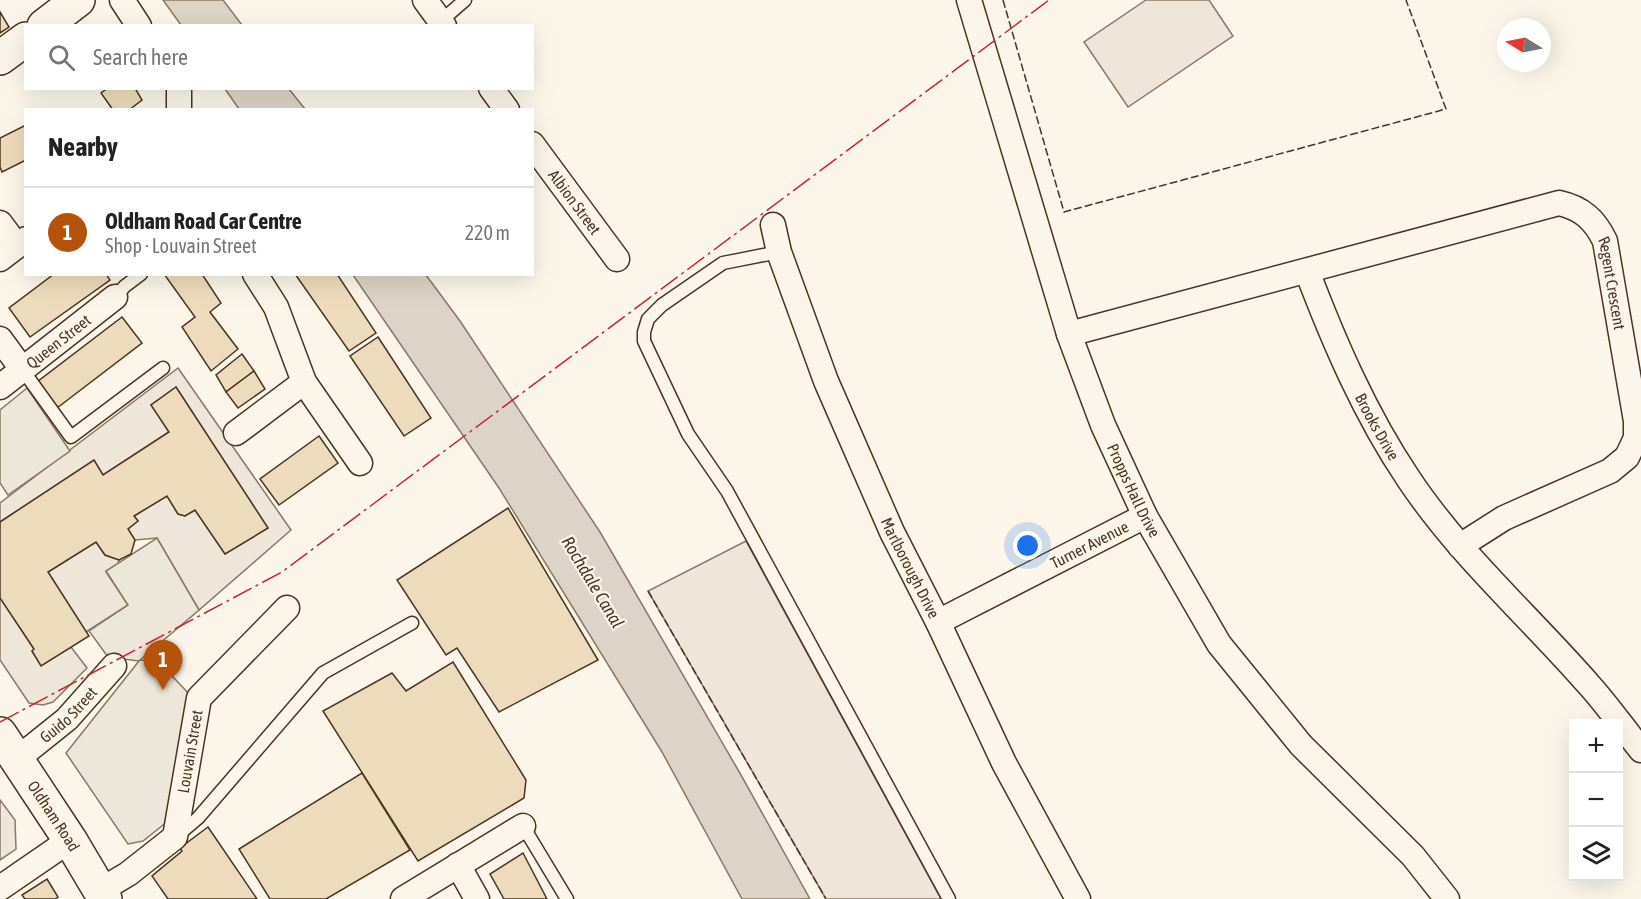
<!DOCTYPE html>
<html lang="en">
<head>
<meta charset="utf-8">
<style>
  body { margin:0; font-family:"Asap Condensed",sans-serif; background:#f6f6f6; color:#222 }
  .controls { position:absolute; right:18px; bottom:18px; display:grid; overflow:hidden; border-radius:0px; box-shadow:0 6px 24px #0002 }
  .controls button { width:54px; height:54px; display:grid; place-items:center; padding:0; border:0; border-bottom:2px solid #e0e0e0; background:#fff; color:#222; font:30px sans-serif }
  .compass { position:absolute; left:1497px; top:18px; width:54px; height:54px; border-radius:50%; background:#fff; box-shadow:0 6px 24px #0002; rotate:280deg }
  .you { position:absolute; left:1028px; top:546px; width:21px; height:21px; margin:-15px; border:4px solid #fff; border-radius:50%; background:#1a73e8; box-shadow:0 0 0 9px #1a73e833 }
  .badge { display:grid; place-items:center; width:39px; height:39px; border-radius:50%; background:#b45309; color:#fff; font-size:20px; font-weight:700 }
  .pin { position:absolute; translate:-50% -50px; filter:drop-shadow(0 2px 3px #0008) }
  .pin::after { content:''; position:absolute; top:32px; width:21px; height:18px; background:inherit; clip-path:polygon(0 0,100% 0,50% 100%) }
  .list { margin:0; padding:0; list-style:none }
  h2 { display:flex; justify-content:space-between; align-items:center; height:78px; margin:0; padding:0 24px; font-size:26px }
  h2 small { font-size:20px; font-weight:400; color:#767676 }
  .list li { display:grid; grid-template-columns:39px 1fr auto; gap:18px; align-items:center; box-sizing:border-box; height:90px; padding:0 24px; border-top:2px solid #e0e0e0 }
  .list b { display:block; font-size:22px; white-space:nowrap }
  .list p { margin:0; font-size:20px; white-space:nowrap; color:#767676 }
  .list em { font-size:20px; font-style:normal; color:#767676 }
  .icon { flex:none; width:33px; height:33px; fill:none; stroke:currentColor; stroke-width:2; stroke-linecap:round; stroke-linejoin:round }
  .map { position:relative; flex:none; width:1641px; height:899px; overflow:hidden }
  .search { position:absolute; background:#fff; box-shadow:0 6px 24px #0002; left:24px; top:24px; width:510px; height:66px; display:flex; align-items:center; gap:15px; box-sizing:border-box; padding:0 21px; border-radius:0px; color:#767676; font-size:22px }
  .panel { position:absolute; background:#fff; box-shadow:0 6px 24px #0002; left:24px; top:108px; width:510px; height:168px; border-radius:0px }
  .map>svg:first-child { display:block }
  .green { fill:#ede6d9; stroke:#887966; stroke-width:1.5 }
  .parking { fill:#ede7d9; stroke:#887966; stroke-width:1.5 }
  .water { fill:#dcd4c6; stroke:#887966; stroke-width:1.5 }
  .building { fill:#ecdcbc; stroke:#4a3520; stroke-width:1.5 }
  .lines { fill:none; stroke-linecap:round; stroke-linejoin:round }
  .lane-casing { stroke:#4a3520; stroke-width:15 }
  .street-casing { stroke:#4a3520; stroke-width:27 }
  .secondary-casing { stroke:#4a3520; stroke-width:36 }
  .highway-casing { stroke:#4a3520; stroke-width:36 }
  .lane { stroke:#fbf6e9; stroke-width:12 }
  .street { stroke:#fbf6e9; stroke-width:24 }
  .secondary { stroke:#fbf6e9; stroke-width:33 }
  .highway { stroke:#fbf6e9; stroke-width:33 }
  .fence { stroke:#4a3520; stroke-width:1.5; stroke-dasharray:8 3; stroke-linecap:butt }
  .power { stroke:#c62828; stroke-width:1.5; stroke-dasharray:21 4.5 3 4.5; stroke-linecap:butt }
  .labels { text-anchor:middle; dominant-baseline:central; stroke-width:4.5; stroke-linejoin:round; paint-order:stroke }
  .street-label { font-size:16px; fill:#4a3520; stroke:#fbf6e9 }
  .water-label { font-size:18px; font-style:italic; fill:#4a3520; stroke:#fbf6e9 }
</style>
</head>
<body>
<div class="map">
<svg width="1641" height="899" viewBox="0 0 1641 899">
  <rect width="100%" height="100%" fill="#fbf6e9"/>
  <g class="green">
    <polygon points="1146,0 1209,0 1233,36 1128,107 1084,42"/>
    <polygon points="178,368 291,530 199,610 157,538 135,540 128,529 138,521 134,516 167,496 178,514 185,516 195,510 225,554 268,528 176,387 151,405 169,432 103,475 94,460 0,522 0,503"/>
    <polygon points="746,541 941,899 826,899 648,591"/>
    <polygon points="96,542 105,555 119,560 118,564 106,572 128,605 86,632 48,572"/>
    <polygon points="0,598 34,649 32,651 41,665 71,647 87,668 53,702 43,705 29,703 0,660"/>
    <polygon points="0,800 15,820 16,849 0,860"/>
  </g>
  <g class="parking">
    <polygon points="27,388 70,451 8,495 0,483 0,410"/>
    <polygon points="157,538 199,610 140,660 158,661 190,695 168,821 143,841 128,844 66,753 139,661 108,657 89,631 128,605 106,571"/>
  </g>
  <g class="water">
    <polygon points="163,0 223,0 242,25 181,25"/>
    <polygon points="225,89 289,89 305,109 239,109"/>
    <polygon points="353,275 426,275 460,321 600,532 741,775 810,899 742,899 662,752 499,488"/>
  </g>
  <g class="building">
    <polygon points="0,12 9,27 0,33"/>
    <polygon points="108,88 135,88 142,100 129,110 113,110 101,93"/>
    <polygon points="26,125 26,160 2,172 0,167 0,138"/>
    <polygon points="54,274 106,274 110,280 30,337 9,308"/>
    <polygon points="164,274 202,274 221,303 210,312 238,349 211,371 182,327 195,317"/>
    <polygon points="295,274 337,274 376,333 349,351"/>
    <polygon points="122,317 142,343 57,408 37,382"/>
    <polygon points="378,337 431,418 404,436 350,356"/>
    <polygon points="242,354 254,371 226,392 216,375"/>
    <polygon points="254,371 265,389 238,408 226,392"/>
    <polygon points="176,387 268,528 225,554 195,510 185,516 178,514 167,496 134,516 138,521 128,529 135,540 131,554 119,560 105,555 96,542 48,572 89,636 41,666 32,651 34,649 0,598 0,522 94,460 103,475 169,432 151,405"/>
    <polygon points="319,436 338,463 279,505 260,479"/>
    <polygon points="508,508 598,660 499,712 457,648 446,655 397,580"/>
    <polygon points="453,662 526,780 524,798 418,861 323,711 392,673 406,691"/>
    <polygon points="362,773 410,850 326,899 270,899 239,849"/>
    <polygon points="208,827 257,899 168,899 152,876 182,851 180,848"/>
    <polygon points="523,853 547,899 504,899 490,874"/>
    <polygon points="47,879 58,897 55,899 25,899 22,895"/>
  </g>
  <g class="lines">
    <g class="lane-casing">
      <g id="lane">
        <polyline points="441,21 465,0"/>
        <polyline points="779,252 723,263 662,305 648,319 644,332 644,341 688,434 727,491 949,899"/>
        <polyline points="115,297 125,286 141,274"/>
        <polyline points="22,369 71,437 163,368"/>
        <polyline points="523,826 567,899"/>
        <polyline points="178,835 198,818 323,673 412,623"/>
      </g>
    </g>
    <g class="street-casing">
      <g id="street">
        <polyline points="122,0 139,26"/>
        <polyline points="425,0 444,26"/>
        <path id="s1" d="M969 0 1069 334 1103 425 1145 516 1219 644 1301 745 1413 856 1447 899"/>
        <polyline points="491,88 507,110"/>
        <polyline points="179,110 179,88"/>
        <path id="s2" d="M532 144 617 259"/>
        <polyline points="0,223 17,246"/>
        <path id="s3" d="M773 225 779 252 826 381 892 532 938 622 1004 763 1078 899"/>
        <polyline points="0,259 26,239"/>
        <path id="s4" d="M1307 271C1334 342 1365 414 1408 478 1459 555 1530 617 1590 686 1608 706 1624 729 1641 750"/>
        <polyline points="255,274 276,307 304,382 360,463"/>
        <path id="s5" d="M1069 334 1559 203C1582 208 1595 220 1605 241L1636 421V438L1627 457 1610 471 1504 518 1460 546"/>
        <polyline points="0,339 22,369"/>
        <path id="s6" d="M0 387 115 297"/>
        <polyline points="236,433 304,382"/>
        <path id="s7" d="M938 622 1145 516"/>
        <path id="s8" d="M17 759 67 719 114 666"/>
        <polyline points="458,865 477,899"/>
        <polyline points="0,888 70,840"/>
        <path id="s9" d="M101 890 128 874 175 837 199 698 287 608"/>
        <polyline points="403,899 523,826"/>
      </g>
    </g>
    <g class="secondary-casing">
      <g id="secondary">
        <polyline points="44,26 78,0"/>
        <polyline points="0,58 26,39"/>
      </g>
    </g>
    <g class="highway-casing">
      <g id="highway">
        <path id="s10" d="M0 734 70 840 105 899"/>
      </g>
    </g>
    <use href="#lane" class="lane"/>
    <use href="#street" class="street"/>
    <use href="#secondary" class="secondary"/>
    <use href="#highway" class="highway"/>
    <g class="fence">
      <polyline points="1003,0 1064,212 1446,109 1406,0"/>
      <polyline points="648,591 826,899"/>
    </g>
    <polyline class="power" points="0,722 282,572 1049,0"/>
  </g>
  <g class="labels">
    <g class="street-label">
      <text stroke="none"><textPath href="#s2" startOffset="72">Albion Street</textPath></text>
      <text stroke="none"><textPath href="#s5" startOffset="612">Regent Crescent</textPath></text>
      <text stroke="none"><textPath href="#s6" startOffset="74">Queen Street</textPath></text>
      <text stroke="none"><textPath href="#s4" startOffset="171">Brooks Drive</textPath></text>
      <text stroke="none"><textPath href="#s1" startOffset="518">Propps Hall Drive</textPath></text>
      <text stroke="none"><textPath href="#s7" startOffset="170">Turner Avenue</textPath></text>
      <text stroke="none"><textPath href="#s3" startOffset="370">Marlborough Drive</textPath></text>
      <text stroke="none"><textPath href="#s8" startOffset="68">Guido Street</textPath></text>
      <text stroke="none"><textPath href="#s9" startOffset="178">Louvain Street</textPath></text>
      <text stroke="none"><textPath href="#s10" startOffset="98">Oldham Road</textPath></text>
    </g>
    <g class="water-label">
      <text transform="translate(593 582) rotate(59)">Rochdale Canal</text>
    </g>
  </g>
</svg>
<div class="controls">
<button>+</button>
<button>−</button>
<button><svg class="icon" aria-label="layers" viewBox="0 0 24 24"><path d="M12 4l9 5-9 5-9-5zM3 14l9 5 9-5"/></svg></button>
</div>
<svg class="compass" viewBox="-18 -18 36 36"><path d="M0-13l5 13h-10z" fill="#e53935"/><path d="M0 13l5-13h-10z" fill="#767676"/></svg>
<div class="you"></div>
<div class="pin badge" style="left:163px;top:690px">1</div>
<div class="search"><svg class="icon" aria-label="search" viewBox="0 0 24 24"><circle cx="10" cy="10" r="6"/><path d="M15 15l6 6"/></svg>Search here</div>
<section class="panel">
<h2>Nearby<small></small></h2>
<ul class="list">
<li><span class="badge">1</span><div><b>Oldham Road Car Centre</b><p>Shop · Louvain Street</p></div><em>220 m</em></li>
</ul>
</section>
</div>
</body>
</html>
